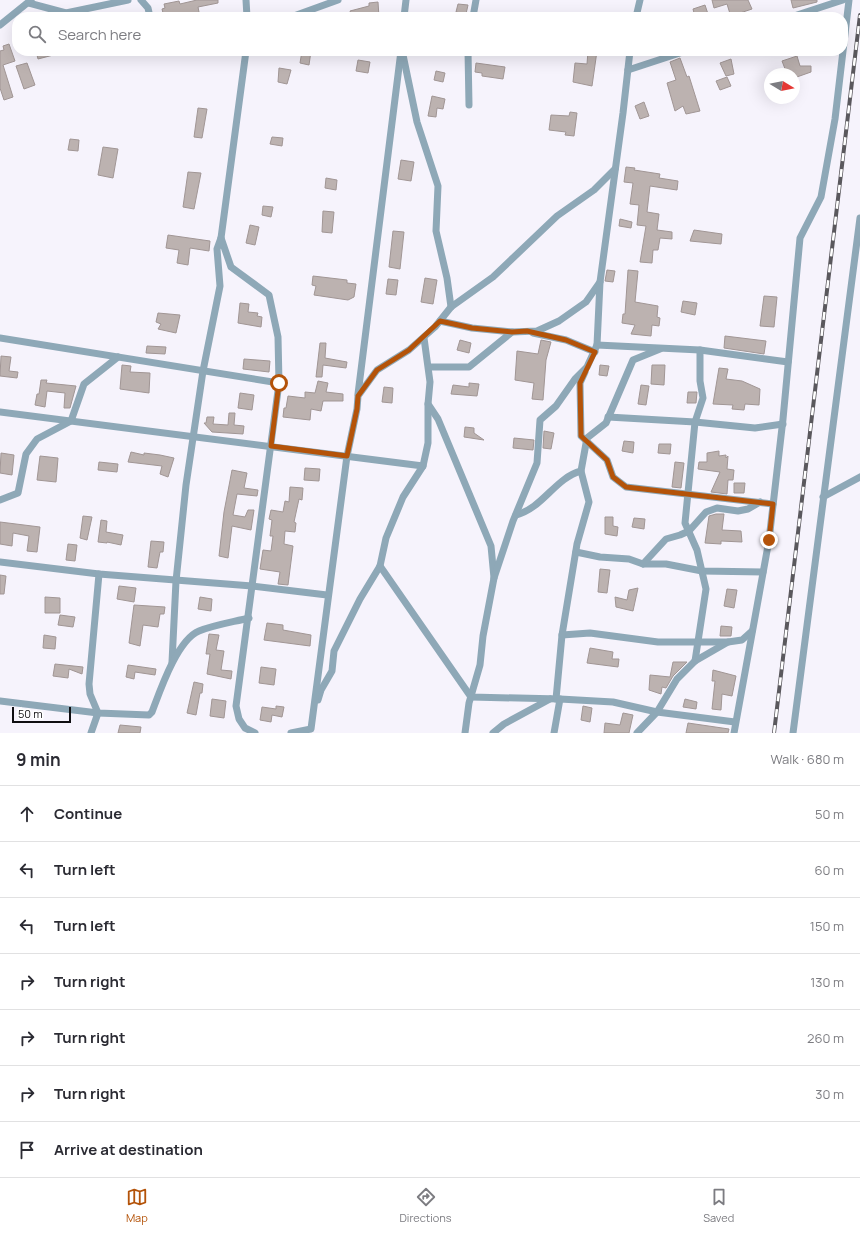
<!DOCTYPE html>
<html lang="en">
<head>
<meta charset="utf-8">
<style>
  body { margin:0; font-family:Manrope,sans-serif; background:#f2f2f3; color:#2b2b33 }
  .compass { position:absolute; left:764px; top:68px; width:36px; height:36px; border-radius:50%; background:#fff; box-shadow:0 4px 16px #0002; rotate:100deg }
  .scale { position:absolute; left:12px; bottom:10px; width:59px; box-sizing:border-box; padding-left:4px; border:2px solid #0f0e11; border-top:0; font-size:11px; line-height:14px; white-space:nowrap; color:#0f0e11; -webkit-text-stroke:3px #fff; paint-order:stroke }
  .stop { position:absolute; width:12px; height:12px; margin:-9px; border:3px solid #b45309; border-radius:50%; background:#fff }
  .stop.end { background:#b45309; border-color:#fff; box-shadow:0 1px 4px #0008 }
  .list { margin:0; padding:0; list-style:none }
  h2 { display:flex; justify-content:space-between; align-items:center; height:52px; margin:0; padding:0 16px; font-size:17px }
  h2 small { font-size:13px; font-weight:400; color:#7c7c81 }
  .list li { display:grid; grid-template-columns:26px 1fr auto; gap:12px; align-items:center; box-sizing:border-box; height:56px; padding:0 16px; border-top:1px solid #e1e1e2 }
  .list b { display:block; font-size:15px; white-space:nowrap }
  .list em { font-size:13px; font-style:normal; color:#7c7c81 }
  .icon { flex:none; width:22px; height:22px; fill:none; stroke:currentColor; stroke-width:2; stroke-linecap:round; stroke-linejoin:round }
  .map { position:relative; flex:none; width:860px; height:733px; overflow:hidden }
  .search { position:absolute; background:#fff; box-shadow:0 4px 16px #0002; left:12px; right:12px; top:12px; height:44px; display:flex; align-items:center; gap:10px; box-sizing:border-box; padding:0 14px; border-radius:16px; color:#7c7c81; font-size:15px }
  .sheet { height:444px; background:#fff }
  nav { display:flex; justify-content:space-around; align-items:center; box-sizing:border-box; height:56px; border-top:1px solid #e1e1e2; background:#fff; font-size:11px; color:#7c7c81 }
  nav a { display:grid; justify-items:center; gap:2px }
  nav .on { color:#b45309 }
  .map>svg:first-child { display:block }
  .building { fill:#bcb2b0; stroke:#a19695 }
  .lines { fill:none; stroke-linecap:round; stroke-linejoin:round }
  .minor { stroke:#8ea8b7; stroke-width:7 }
  .rail-casing { stroke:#5a585d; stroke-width:4 }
  .rail { stroke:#fff; stroke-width:2.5; stroke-dasharray:8; stroke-linecap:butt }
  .route { stroke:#b45309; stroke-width:5 }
</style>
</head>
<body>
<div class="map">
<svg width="860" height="733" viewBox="0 0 860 733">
  <rect width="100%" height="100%" fill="#f6f3fc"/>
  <g class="building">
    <polygon points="197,0 218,0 218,3 198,7 200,17 164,17 162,9 165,8 164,4 179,1 180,4"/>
    <polygon points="712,0 748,0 752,9 740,13 741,17 731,17 727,4 714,8"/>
    <polygon points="791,0 817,0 817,2 793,8"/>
    <polygon points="378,2 379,17 352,17 350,11 369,6 369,3"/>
    <polygon points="458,4 468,5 466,14 456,12"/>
    <polygon points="705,5 709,17 695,17 693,9"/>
    <polygon points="9,44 15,61 3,65 13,97 4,100 0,88 0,51 4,50 3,46"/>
    <polygon points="36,51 60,51 61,53 38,59"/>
    <polygon points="302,51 311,51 309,65 300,63"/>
    <polygon points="588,51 597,51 592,86 573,82 575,63 587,64"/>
    <polygon points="797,56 800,66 811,66 811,72 794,78 794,74 787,74 782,61"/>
    <polygon points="680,58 687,77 689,76 700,111 686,114 683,106 675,111 667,83 676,80 670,62"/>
    <polygon points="731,59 734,74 726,76 720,63"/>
    <polygon points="358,60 370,62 368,73 356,71"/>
    <polygon points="27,63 35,85 24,89 16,66"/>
    <polygon points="476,63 505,67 503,79 482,76 482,73 475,72"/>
    <polygon points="279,68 291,70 287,84 278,82"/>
    <polygon points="436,71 445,73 443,82 434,80"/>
    <polygon points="727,77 731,86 720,90 716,81"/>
    <polygon points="432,96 445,99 443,109 437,108 436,117 428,116"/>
    <polygon points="644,102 649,116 640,119 635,106"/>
    <polygon points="198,108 207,109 202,138 194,137"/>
    <polygon points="570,112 577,113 574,136 565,135 566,132 549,130 551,115 569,116"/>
    <polygon points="272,137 283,138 282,146 270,144"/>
    <polygon points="70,139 79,140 78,151 68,150"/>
    <polygon points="103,147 118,149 113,178 98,175"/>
    <polygon points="401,160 414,162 411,181 398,179"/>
    <polygon points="626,167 635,168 634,170 660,174 659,178 678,181 677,190 650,186 647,212 659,214 657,230 672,232 672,239 660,238 658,250 653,250 652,263 640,262 646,226 637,225 639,205 630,204 633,183 624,182"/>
    <polygon points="188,172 201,173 194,209 183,207"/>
    <polygon points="326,178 337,180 336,190 325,188"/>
    <polygon points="263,206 273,207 271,217 262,215"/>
    <polygon points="323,211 334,212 332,233 322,232"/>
    <polygon points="620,219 632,222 631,228 619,226"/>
    <polygon points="250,225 259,227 255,245 246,243"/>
    <polygon points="694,230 722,234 721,244 690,241"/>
    <polygon points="393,231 404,232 400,269 389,267"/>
    <polygon points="168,235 210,241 209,251 190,248 188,265 177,263 179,250 166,248"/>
    <polygon points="607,270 615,271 613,282 605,281"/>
    <polygon points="628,270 638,271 635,302 658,306 657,317 660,318 659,326 652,325 651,336 631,334 635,325 622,323 623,314 625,314"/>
    <polygon points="313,276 347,280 347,283 356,284 354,297 348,300 314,295 316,286 312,285"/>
    <polygon points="425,278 437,280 433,304 421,302"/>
    <polygon points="388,279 398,280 396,295 386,294"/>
    <polygon points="764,296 777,297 774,327 760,326"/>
    <polygon points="683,301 697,303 695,315 681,312"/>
    <polygon points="240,303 249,304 248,312 258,313 257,316 262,317 261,327 238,323"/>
    <polygon points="158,313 180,315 176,333 158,329 161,324 156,322"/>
    <polygon points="725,336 766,341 764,354 724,348"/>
    <polygon points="460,340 471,343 469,353 457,350"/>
    <polygon points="541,340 551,342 546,360 543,400 532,399 534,383 515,380 517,351 538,354"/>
    <polygon points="320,343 326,343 325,358 347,362 346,368 323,365 322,377 316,377"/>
    <polygon points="147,346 166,347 165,354 146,353"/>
    <polygon points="1,356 11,357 9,371 18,372 17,378 0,376"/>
    <polygon points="244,359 270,361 269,372 243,369"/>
    <polygon points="122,365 131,366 130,372 150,373 149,393 120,389"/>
    <polygon points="600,365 609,366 607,376 599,375"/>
    <polygon points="652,365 665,365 664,385 651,384"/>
    <polygon points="719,368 728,369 726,379 742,381 760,389 759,405 745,404 744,410 732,409 733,405 713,404"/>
    <polygon points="41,380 47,380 46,383 76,386 70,408 64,408 65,393 47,391 45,407 35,405 37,394 39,394"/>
    <polygon points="318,381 328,383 326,392 343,394 343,401 323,401 321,411 311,409 310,420 283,417 284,408 286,408 288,396 305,398 305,392 315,393"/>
    <polygon points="469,383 479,384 477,396 451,394 453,385 469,387"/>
    <polygon points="641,385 649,386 646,405 638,404"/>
    <polygon points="384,387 393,388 392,403 382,402"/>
    <polygon points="688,392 697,392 696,403 687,403"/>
    <polygon points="240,393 254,395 252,410 238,408"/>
    <polygon points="229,413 235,413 234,425 244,426 243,434 212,432 204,423 206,423 207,417 214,417 213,424 228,425"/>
    <polygon points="465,427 474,428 474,433 484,440 464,437"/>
    <polygon points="544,431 554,433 551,449 543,448"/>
    <polygon points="514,438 534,440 533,450 513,448"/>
    <polygon points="624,441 634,442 633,453 622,451"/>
    <polygon points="659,444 671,444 670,454 658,453"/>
    <polygon points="719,451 719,456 726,455 726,458 728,456 727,469 734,470 733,480 728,480 727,494 711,492 720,472 698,469 699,462 707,462 707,453"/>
    <polygon points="131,452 144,455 144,453 160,455 174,458 168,477 160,474 162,466 128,462"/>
    <polygon points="1,453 14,455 12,475 0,473"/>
    <polygon points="40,456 58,458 56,482 37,480"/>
    <polygon points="99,462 118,464 117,472 98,470"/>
    <polygon points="675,462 684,463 681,488 672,487"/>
    <polygon points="305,468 320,469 319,481 304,480"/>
    <polygon points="232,470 247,473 244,488 258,490 257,496 237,494 233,515 245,517 248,510 254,510 251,530 232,526 228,558 219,556 224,512"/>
    <polygon points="734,483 745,483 744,493 734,493"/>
    <polygon points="290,487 303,488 302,500 299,499 294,522 296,523 295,532 285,531 284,544 293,546 288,585 278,584 280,572 260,569 263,550 271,551 273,536 270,536 272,520 269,519 271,510 283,512 285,501 289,502"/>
    <polygon points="716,514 724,514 722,530 741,531 742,542 721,541 721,544 705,543 709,516"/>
    <polygon points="83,516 92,517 87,540 80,538"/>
    <polygon points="605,517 613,517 613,526 618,527 617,536 605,534"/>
    <polygon points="634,518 645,519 644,529 632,527"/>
    <polygon points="101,520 107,521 106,532 123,535 121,545 107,542 107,543 98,542"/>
    <polygon points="0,522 40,527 37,552 27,551 29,536 13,533 12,546 0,544"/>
    <polygon points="151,541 164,542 163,552 160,552 157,568 148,567"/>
    <polygon points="68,544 77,545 75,561 66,560"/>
    <polygon points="600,569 610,570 607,593 598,592"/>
    <polygon points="0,575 6,576 4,594 0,594"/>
    <polygon points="119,586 136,588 134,602 117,599"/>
    <polygon points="638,588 633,611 616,607 615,597 627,600 629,590"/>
    <polygon points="727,589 737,590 734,608 724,606"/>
    <polygon points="45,597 60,598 60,613 45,613"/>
    <polygon points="200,597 212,599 211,611 198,609"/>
    <polygon points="134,605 165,607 164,614 160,614 158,627 143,625 140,646 129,643"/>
    <polygon points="60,615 75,617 73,627 58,625"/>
    <polygon points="267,623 283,625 283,630 311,635 310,646 264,640"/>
    <polygon points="721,626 732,627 731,636 720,636"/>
    <polygon points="209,634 219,635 216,650 224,651 221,670 232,671 231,679 207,674 210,654 206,654"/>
    <polygon points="44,635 56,637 55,649 43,648"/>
    <polygon points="590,648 613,652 612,659 619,659 618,667 587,663"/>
    <polygon points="673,662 687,662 673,676 666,688 662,687 661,694 649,690 650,675 670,677"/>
    <polygon points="55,664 83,667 82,674 69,669 68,678 53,676"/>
    <polygon points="128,665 156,669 155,675 135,672 134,679 126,677"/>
    <polygon points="261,667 276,669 274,685 259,683"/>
    <polygon points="713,670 736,676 732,696 722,694 721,710 712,709 715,681 712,681"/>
    <polygon points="194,682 203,684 202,693 200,693 196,715 187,713"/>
    <polygon points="212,699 226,701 224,718 210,716"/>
    <polygon points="685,699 697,702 696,709 683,707"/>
    <polygon points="276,706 284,707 282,717 272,715 271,722 260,720 262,707 276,709"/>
    <polygon points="583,706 592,708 590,722 581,720"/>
    <polygon points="623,713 633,715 629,733 604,733 605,723 620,725"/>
    <polygon points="688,723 729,729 728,733 686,733"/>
    <polygon points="120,725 141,727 140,733 118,733"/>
  </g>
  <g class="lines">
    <g class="minor">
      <polyline points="141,0 148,8 150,17"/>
      <polyline points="246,0 247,17"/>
      <polyline points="29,3 66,13 128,0"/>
      <polyline points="291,17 338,0"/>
      <polyline points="404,17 406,0"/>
      <polyline points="473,17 476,0"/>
      <polyline points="636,17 640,0"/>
      <polyline points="791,17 843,0"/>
      <polyline points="0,25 31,0"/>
      <polyline points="468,51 469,105"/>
      <polyline points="403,55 417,122 438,186 436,231 447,278 451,307"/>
      <polyline points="628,70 686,51"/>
      <polyline points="221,238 231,267 269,295 278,337 279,383 236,706 239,719 245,728 255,733"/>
      <polyline points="440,321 472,328 512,332"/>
      <polyline points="533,333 566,340 595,352"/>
      <polyline points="0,338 279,383"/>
      <polyline points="424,338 430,382 428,404 438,419 491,546 494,578 483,636 480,665 469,703 465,733"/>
      <polyline points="597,345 700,350 788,362"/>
      <polyline points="429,367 469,367 512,332 537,331 559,321 586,302 600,282"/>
      <polyline points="585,372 580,383 581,436 607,460 613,477 626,487 773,504"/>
      <polyline points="358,394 401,51"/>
      <polyline points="0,412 423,466"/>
      <polyline points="608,417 695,422 755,428 783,424"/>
      <polyline points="823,497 860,477"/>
      <polyline points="0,500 18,493 26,454 37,439 71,421 84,384 118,357"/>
      <path d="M516 515C543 508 555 478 581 471L587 438 606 423 633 360 660 349"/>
      <polyline points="576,552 600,557 629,559 643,564 666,564 702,571 763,572"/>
      <polyline points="0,562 99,574 252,586 327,595"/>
      <polyline points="643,564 666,539 680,535 689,531 706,512 717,508 738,511 748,509 760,502"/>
      <polyline points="380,566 471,697 560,699"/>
      <polyline points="494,578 513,521 537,463 540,420 556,406 575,379 587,367 597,345 600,282 623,113 630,51"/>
      <polyline points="562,635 590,633 658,642 728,642"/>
      <polyline points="695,661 706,589 697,550 685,523 695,422 703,398 700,381 700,350"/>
      <polyline points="172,662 176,581 186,485 203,371 220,286 217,249 221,238 246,51"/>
      <polyline points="556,699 562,635 577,544 589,502 581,471"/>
      <polyline points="318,700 321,690 332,671 334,651 360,599 380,566 386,538 403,497 423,466 428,443 428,404"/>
      <path d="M0 701 98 713 149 715 152 712C160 691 177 640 199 631 214 625 233 622 249 618"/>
      <polyline points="91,733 98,713 90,694 89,684 99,574"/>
      <polyline points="291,733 311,729 347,456 357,409 358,396 377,370 409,350 435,327 451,307 493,277 557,216 594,190 615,169"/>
      <polyline points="493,733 504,724 550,699"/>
      <polyline points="554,733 560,699 613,702 657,712 735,722"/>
      <polyline points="637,733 657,712 677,679 695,661 728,642 742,640 752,631"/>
      <polyline points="734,733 769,540 783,419 800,238 821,197 835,119 849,0"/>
      <polyline points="793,733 860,218"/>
    </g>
    <g class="rail-casing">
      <polyline id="rail" points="774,733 860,15"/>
    </g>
    <use href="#rail" class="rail"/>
  </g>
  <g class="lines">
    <polyline class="route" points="279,383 271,446 347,456 357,409 358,396 377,370 409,350 440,321 472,328 512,332 527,331 566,340 595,352 580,383 581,436 607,460 613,477 626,487 773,504 769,540"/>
  </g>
</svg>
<svg class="compass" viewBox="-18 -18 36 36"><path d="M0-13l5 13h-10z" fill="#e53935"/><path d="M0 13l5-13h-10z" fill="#7c7c81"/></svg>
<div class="scale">50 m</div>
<div class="stop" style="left:279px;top:383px"></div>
<div class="stop end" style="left:769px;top:540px"></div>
<div class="search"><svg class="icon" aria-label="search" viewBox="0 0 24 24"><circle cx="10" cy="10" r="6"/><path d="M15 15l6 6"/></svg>Search here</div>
</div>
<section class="sheet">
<h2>9 min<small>Walk · 680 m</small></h2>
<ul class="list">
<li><svg class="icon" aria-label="ahead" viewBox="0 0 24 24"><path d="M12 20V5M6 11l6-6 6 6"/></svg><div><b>Continue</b></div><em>50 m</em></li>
<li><svg class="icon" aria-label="left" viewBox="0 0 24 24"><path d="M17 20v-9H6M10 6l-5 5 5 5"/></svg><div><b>Turn left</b></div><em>60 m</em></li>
<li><svg class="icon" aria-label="left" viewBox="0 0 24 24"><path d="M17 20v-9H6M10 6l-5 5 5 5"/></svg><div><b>Turn left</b></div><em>150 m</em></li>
<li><svg class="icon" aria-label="right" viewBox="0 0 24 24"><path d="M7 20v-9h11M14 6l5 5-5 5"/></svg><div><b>Turn right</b></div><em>130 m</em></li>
<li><svg class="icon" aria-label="right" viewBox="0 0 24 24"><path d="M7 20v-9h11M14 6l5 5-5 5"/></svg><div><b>Turn right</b></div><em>260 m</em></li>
<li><svg class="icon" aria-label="right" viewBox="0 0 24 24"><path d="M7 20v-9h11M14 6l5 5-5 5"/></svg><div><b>Turn right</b></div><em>30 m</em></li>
<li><svg class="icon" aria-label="arrive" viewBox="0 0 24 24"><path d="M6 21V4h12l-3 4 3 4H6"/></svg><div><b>Arrive at destination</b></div></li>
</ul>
</section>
<nav>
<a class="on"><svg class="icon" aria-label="map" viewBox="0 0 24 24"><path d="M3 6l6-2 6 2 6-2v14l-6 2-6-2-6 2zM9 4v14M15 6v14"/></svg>Map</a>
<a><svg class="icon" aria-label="directions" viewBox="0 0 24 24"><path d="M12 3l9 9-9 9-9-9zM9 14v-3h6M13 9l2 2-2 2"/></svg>Directions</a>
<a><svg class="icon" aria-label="saved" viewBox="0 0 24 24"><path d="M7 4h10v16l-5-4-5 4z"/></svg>Saved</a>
</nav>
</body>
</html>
